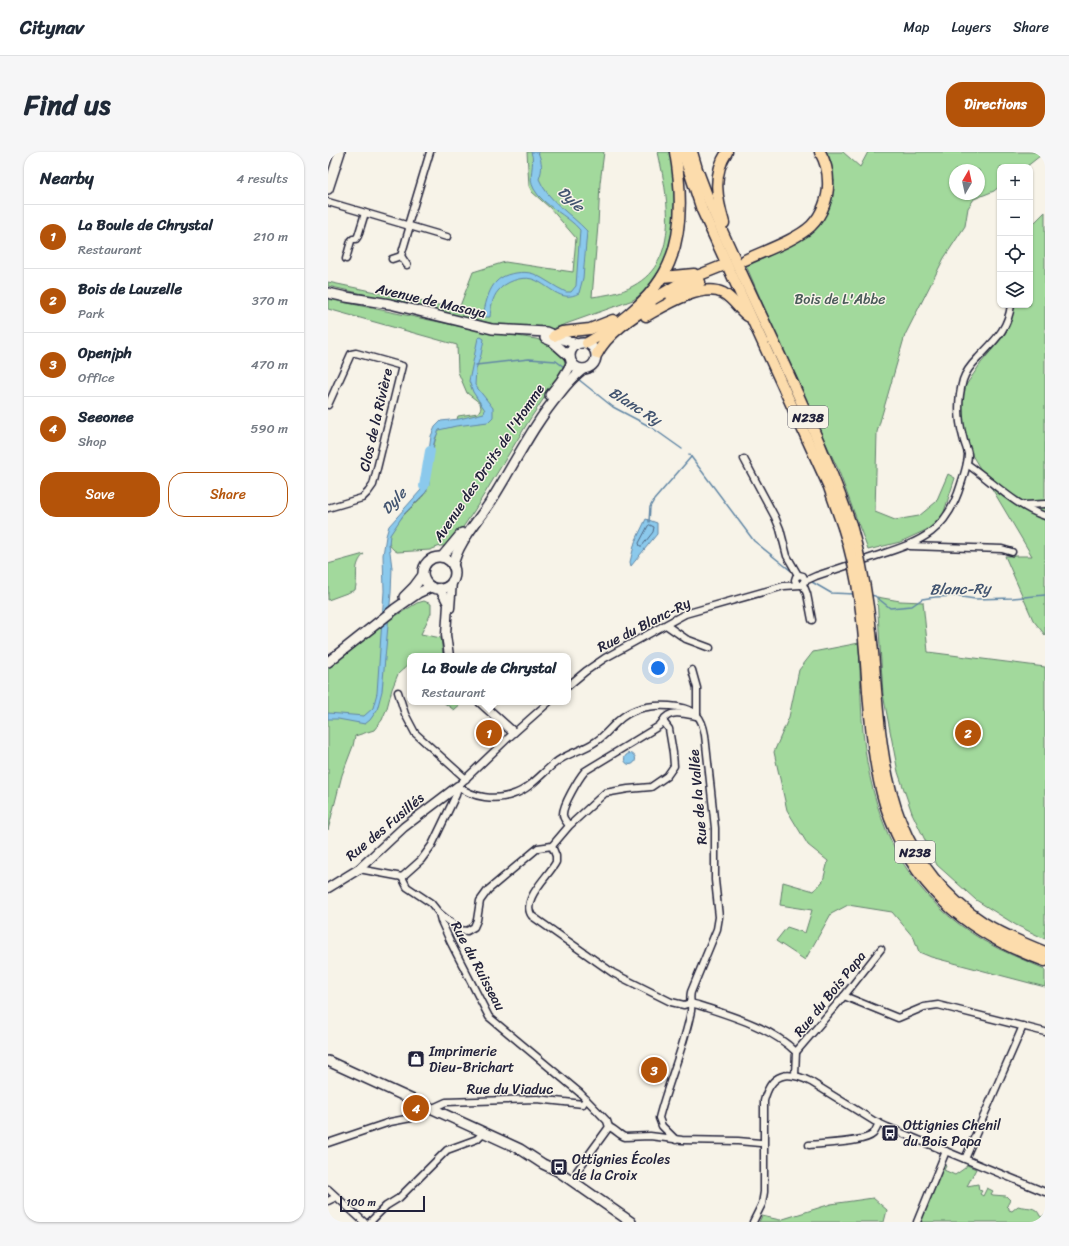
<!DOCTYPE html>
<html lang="en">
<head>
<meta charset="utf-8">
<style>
  body { margin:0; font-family:Sriracha,sans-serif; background:#f6f6f7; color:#1f2937 }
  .controls { position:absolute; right:12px; top:12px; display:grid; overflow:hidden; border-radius:8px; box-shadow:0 1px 3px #0004 }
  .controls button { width:36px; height:36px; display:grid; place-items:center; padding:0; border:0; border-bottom:1px solid #e0e1e3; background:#fff; color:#1f2937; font:20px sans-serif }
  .compass { position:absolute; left:621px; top:12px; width:36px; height:36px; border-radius:50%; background:#fff; box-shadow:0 1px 3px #0004; rotate:9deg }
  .scale { position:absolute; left:12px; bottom:10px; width:85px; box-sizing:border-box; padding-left:4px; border:2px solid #22223b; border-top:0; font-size:11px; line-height:14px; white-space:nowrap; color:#22223b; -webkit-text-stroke:3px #f7f3e8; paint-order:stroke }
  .you { position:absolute; left:330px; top:516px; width:14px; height:14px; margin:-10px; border:3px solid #fff; border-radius:50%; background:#1a73e8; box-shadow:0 0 0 6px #1a73e833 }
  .badge { display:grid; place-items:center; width:26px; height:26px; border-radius:50%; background:#b45309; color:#fff; font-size:13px; font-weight:700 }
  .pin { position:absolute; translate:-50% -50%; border:2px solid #fff; box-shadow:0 1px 4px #0006 }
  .popup { position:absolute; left:79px; top:501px; width:164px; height:52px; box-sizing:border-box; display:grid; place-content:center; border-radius:8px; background:#fff; filter:drop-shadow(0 1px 3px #0005); font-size:13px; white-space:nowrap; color:#747a83 }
  .popup b { font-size:15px; color:#1f2937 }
  .popup::after { content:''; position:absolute; left:50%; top:100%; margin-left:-8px; border:8px solid transparent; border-top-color:#fff }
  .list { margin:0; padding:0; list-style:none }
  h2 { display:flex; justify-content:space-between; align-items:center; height:52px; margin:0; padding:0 16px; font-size:17px }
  h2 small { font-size:13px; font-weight:400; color:#747a83 }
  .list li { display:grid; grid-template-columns:26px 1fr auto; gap:12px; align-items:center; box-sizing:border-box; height:64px; padding:0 16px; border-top:1px solid #e0e1e3 }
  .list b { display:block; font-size:15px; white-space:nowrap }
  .list p { margin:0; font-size:13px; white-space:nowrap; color:#747a83 }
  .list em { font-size:13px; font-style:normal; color:#747a83 }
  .actions { display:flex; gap:8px; padding:12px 16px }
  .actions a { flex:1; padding:9px 0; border:1px solid #b45309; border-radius:16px; text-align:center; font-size:14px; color:#b45309 }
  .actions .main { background:#b45309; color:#fff }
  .icon { flex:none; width:22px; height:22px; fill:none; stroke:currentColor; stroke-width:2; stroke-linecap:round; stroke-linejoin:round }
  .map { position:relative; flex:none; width:717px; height:1070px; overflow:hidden; border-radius:16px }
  header { display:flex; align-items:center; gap:24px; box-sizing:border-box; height:56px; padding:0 20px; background:#fff; border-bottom:1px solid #e0e1e3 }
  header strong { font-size:19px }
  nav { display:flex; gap:22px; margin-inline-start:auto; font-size:14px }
  .intro { display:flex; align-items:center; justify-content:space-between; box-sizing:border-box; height:96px; padding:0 24px }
  h1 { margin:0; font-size:28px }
  .button { padding:10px 18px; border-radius:16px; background:#b45309; color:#fff; font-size:14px; font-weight:700 }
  main { display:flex; gap:24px; padding:0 24px }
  aside { flex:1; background:#fff; border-radius:16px; box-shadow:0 1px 3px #0004 }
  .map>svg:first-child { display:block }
  .green { fill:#a2d99c; stroke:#627e6c; fill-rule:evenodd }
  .water { fill:#8bc9ec; stroke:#6186a5 }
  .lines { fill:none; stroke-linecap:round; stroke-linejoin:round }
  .shore { stroke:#4c6582; stroke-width:1 }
  .stream { stroke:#6186a5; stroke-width:1.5 }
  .river { stroke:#8bc9ec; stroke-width:10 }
  .minor-casing { stroke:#22223b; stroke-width:9 }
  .tertiary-casing { stroke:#22223b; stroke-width:11 }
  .secondary-casing { stroke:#22223b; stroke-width:12 }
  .trunk-casing { stroke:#22223b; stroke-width:13 }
  .minor { stroke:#f7f3e8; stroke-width:6 }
  .tertiary { stroke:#f7f3e8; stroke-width:8 }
  .secondary { stroke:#f7f3e8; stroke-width:9 }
  .trunk { stroke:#fcdcac; stroke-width:10 }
  .trunk-bridge-casing { stroke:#22223b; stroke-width:13; stroke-linecap:butt }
  .trunk-bridge { stroke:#fcdcac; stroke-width:10 }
  .labels { text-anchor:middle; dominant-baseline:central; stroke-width:3; stroke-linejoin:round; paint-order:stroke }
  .shield { fill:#f7f3e8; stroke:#62616f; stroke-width:1 }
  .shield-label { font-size:13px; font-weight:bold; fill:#22223b }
  .park-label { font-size:14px; fill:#485958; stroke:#f7f3e8 }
  .street-label { font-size:14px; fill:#22223b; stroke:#f7f3e8 }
  .poi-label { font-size:14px; fill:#22223b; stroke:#f7f3e8; text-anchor:start }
  .water-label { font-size:15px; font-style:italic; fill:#425470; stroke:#f7f3e8 }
</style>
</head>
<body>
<header>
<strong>Citynav</strong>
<nav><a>Map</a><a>Layers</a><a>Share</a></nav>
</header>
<div class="intro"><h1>Find us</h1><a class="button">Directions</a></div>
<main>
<aside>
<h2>Nearby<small>4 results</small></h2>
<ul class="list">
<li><span class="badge">1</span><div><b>La Boule de Chrystal</b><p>Restaurant</p></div><em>210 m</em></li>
<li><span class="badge">2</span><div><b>Bois de Lauzelle</b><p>Park</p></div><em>370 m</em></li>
<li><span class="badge">3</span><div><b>Openjph</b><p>Office</p></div><em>470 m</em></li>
<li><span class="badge">4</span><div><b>Seeonee</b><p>Shop</p></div><em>590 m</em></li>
</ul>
<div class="actions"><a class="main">Save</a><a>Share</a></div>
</aside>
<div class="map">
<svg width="717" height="1070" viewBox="0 0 717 1070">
  <rect width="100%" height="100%" fill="#f7f3e8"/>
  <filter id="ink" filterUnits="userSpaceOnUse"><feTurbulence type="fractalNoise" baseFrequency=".025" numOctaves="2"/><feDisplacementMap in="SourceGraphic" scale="8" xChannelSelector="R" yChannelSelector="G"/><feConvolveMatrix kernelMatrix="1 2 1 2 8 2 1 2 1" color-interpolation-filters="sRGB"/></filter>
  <g filter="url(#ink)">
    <g class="green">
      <path d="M199 0H276L272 31 270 73 264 145C278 143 293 141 305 134 354 108 339 43 330 0H342C350 50 353 116 305 148L221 178 166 172 0 134V130L109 153 132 154 145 120 177 110 245 120 248 86 222 56 204 40 201 34Z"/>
      <path d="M495 0H515L532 15 540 0H717L698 15H672V34L666 39 646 47 640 56 637 74 616 106 577 183 549 280 547 360 567 368 591 364 608 350 620 322 627 326 613 369 598 378 572 390 540 398 510 317 440 169 439 162 417 111 473 84 496 60ZM627 18H651V42H627Z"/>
      <polygon points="717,60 717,483 705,468 677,404 704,404 644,303 634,273 632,242 653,211 678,180 682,172 686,153 702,153 702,75"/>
      <path d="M0 147 145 177 208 187 221 191 235 203 237 211 233 221 202 267 146 359 133 378 118 394H112L102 398 69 400C42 385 90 353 98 340 101 336 100 327 101 322 103 307 105 292 111 277L127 274 130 264 150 261 153 256 152 251 139 241 130 220 129 193 0 157Z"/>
      <path d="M36 402C24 415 31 422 27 438L0 448V412Z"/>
      <polygon points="549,445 572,449 595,450 600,500 717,515 717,787 688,773 648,748 609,713 584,661 570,620 555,542"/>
      <polygon points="96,449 103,452 103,461 93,482 113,486 115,504 82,504 82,511 70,522 64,537 59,556 54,568 46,578 27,584 25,594 14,623 0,678 0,513 51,474 89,451"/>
      <path d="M531 491C533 530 532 571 539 610 553 689 586 747 656 789 675 800 696 808 717 817V835L603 805 591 800 586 786 564 760 520 753 503 762 477 808 448 789 459 775 477 781 484 758 452 753 455 730 486 739 495 729 500 709 480 693 459 658 446 600 461 565 471 518 485 500Z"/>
      <polygon points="115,550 135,550 126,558"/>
      <path d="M615 1011 618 1014 616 1018 627 1023 637 1016 639 1013 648 1017 639 1034 650 1032 651 1038 654 1039 652 1042 655 1044 659 1036 665 1039 663 1042 665 1043 678 1044 682 1048 679 1054 681 1056V1058L684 1059 690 1054C699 1057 708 1053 712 1064L714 1065 717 1062V1070H593Z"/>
      <polygon points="545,1046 559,1058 556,1070 431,1070 434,1064 452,1068 503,1052"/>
    </g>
    <g class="water">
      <path d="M203 0H210C214 11 215 16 211 27 220 49 243 62 259 79L255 126 251 141C232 152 221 132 204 127 193 124 177 130 170 139 164 146 163 156 162 165H158L155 163C160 142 163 124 188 121 194 120 200 120 206 122 217 127 227 135 238 140H243L248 134 252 78C240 63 215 54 206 37 199 25 208 12 203 0Z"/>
      <polygon points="153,185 156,187 153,203 148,217 147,233 165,256 165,265 160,270 128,274 111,278 107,287 103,304 101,332 98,340 76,362 62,383 61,392 64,416 63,441 54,539 49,558 42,568 37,572 10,567 0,567 0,561 36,564 45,556 49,541 56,439 55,403 58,384 61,374 93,338 97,329 103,284 107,275 113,269 131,267 156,261 157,258 145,240 141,229 150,186"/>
      <polygon points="318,367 329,371 329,382 303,414 302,410 307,390"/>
      <circle cx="302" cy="607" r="5.5"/>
    </g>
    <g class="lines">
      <polygon class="shore" points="322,373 326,375 325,380 314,394 312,394 311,391 320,374"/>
      <g class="stream">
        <polyline points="148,213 201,207 228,209 236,215"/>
        <polyline points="250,227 285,255 323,275 354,297"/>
        <polyline points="361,302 426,389 462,418"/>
        <polyline points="321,370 322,355 326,348 363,305"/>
        <polyline points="484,430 503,441 527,442"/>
        <polyline points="542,443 547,444 562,456 584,454 594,447 607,445 627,444 647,447 685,446 717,443"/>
      </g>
      <polyline class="river" points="96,334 102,299"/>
      <g class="minor-casing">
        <g id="minor">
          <polyline points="0,50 119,85"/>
          <polyline points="73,104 79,113"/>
          <polyline points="18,107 23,89 25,87 28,87 30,84 37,61"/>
          <polyline points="64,107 73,104 81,77 80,73 102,0"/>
          <polyline points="0,253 23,202 28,201 74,214 45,333 40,340 34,346 0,356"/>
          <polyline points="416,307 447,365 452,377 459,404 470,423"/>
          <path d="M639 312C664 329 687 354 717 364"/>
          <polyline points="697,353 717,352"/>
          <polyline points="582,394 674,397 684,400"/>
          <path d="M477 429 488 424C509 417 530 410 551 403 595 389 619 379 633 332 636 323 640 312 640 302 639 296 636 291 635 285 630 267 630 246 635 228 638 219 644 212 650 206 666 189 680 178 683 153"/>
          <polyline points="475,432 479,442 484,468"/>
          <polyline points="338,473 358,487 382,496"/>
          <polyline points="364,518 369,536 369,563"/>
          <polyline points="240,534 258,519 277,506 357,462 456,434 473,433 477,428 475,424 471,423 468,425 467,428 469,432"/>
          <polyline points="70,540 77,562 87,581 138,627"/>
          <path d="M335 569C341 557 358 562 368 564"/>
          <path d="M130 634C145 646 168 649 186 642 202 637 214 621 227 611 239 601 254 599 267 590 276 585 282 576 290 569 306 554 329 552 350 555 368 558 374 565 377 583L387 676V728L391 765 389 777 363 840C361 848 364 853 363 859 356 896 340 930 331 966L334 974 348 988"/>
          <path d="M224 694 241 674C239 670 235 667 235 663 234 654 251 626 257 619L331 574 335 569 341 577 345 601 346 614 339 624 323 635 300 637 277 641 241 674"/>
          <polyline points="31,717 74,725"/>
          <polyline points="74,725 79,735 103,751 111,761 113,769 123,791 161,865 252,941 279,969 281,975"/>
          <polyline points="74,725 93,708 104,693 128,643 130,634 178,588 221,550"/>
          <path d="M111 761 132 778 139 779 146 775 149 768 152 749 160 738 210 696 224 694 228 704V710C221 724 192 748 204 764L285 821 343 850 356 853 362 851 370 853C403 864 443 875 468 900L467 923"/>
          <polyline points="516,844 570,866 596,855 610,853 717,880"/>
          <polyline points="468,900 516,844 553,797"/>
          <path d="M281 975C287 977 291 983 297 985L322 984 354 988 410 989 432 991"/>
          <polyline points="0,991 62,970 83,966 118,950 209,947 255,952 258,947"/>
          <path d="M481 993C495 991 536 991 545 982 547 980 549 975 551 971"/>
          <polyline points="637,1007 695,874"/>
          <polyline points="249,1019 281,975"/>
          <polyline points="0,1037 36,1070"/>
          <polyline points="0,1049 8,1045"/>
          <polyline points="42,1070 58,1054 71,1046 119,998 149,987 156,980"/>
          <path d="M425 1070 434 1052 436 1040V949C443 921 459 918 483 930L546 969 559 975 717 1040"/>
          <polyline points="589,1070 618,999"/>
        </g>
      </g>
      <g class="tertiary-casing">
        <g id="tertiary">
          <polyline points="111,436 117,446 120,452 118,483 121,504"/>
          <polyline points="122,456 124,429"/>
          <polyline points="152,550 185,580"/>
          <polyline points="0,736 31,717 76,675 130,634"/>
        </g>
      </g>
      <g class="secondary-casing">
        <g id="secondary">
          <polyline points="0,37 12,0"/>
          <polyline points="0,141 18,145 62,152 164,177 218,180 237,188 249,192"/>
          <polyline points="217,186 224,189 242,205"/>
          <circle cx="255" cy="204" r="13"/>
          <polyline points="222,243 233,229 244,211"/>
          <polyline points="114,405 134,381"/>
          <circle cx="111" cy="421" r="16"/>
          <path d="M125 414C129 391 151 368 163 349 186 313 204 274 232 241 239 232 246 224 255 217"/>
          <polyline points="76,445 86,435 95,423"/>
          <polyline points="0,510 67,457 90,441 103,435"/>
          <polyline points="0,909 192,997 215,1012 232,1020"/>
          <polyline points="227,1017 303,1070"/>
        </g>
      </g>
      <g class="trunk-casing">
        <g id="trunk">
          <polyline points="355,0 374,58 501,335 515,375"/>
          <path d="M364 0 369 17 383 54C430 161 485 264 523 373"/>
          <path d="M396 71C389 47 384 23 399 0"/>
          <path d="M417 108C436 99 468 88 483 74 494 63 501 45 500 29 500 19 497 9 492 0"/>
          <polyline points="334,125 366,122"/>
          <polyline points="343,144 372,130"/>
          <polyline points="314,154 354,130 394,114"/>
          <path d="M318 164C336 154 374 130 395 141 406 147 411 158 420 164"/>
          <polyline points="226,184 234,180 262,177 285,168"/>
          <path d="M259 191C286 176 318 151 334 125 356 89 354 40 347 0"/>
          <path d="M269 202C278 183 305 164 323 154"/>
          <path d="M548 538C556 635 570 714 656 771 675 783 697 792 717 800"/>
          <path d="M540 539C543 577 546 616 557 652 583 734 638 781 717 809"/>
        </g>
      </g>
      <use href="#minor" class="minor"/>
      <use href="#tertiary" class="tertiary"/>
      <use href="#secondary" class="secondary"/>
      <use href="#trunk" class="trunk"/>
      <g class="trunk-bridge-casing">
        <g id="trunk-bridge">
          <path d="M523 373C539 429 544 481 548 538"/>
          <path d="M515 375C533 429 536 483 540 539"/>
        </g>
      </g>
      <use href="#trunk-bridge" class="trunk-bridge"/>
    </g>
  </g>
  <defs>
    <g id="shop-square" transform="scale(0.9)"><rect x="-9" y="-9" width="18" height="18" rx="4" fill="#22223b" stroke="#f7f3e8"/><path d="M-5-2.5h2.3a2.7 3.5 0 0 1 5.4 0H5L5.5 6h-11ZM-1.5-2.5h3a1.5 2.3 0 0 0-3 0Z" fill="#fff"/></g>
    <g id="bus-square" transform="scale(0.9)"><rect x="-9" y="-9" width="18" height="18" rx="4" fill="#22223b" stroke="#f7f3e8"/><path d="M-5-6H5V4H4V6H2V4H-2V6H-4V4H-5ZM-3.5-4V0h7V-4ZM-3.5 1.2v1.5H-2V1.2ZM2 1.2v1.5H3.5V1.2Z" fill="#fff"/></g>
  </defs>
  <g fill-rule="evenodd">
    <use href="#shop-square" x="88" y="907"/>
    <use href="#bus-square" x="562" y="981"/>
    <use href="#bus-square" x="231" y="1015"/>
  </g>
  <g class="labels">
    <g class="shield">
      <rect x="460" y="254" width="40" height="22" rx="3"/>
      <rect x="567" y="689" width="40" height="22" rx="3"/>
    </g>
    <g class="shield-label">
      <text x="480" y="265">N238</text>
      <text x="587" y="700">N238</text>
    </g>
    <g class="park-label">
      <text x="512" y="147">Bois de L'Abbe</text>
    </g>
    <g class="street-label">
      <text transform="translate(103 149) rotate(13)">Avenue de Masaya</text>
      <text transform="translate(48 268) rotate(-77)">Clos de la Rivière</text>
      <text transform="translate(161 311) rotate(-56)">Avenue des Droits de l'Homme</text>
      <text transform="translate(316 473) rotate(-27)">Rue du Blanc-Ry</text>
      <text transform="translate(370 645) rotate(-95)">Rue de la Vallée</text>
      <text transform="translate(57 675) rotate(-40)">Rue des Fusillés</text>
      <text transform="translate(150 814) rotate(62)">Rue du Ruisseau</text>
      <text transform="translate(502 842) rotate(-51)">Rue du Bois Papa</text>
      <text x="182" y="937">Rue du Viaduc</text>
    </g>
    <g class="poi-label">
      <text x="101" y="899">Imprimerie<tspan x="101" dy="16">Dieu-Brichart</tspan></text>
      <text x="575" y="973">Ottignies Chenil<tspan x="575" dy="16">du Bois Papa</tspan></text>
      <text x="244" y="1007">Ottignies Écoles<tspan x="244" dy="16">de la Croix</tspan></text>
    </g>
    <g class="water-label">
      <text transform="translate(243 47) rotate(42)">Dyle</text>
      <text transform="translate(307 254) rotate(32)">Blanc Ry</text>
      <text transform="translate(66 349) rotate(-48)">Dyle</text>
      <text transform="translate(632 437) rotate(-1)">Blanc-Ry</text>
    </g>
  </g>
</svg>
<div class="controls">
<button>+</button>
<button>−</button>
<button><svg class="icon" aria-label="locate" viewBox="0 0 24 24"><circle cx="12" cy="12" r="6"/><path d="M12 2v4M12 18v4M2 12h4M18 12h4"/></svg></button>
<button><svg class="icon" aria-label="layers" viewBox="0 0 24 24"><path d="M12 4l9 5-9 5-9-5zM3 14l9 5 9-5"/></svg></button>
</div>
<svg class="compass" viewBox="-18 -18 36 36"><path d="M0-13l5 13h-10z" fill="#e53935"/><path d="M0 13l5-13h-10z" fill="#747a83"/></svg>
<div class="scale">100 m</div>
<div class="you"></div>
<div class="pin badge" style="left:161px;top:581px">1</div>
<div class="popup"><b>La Boule de Chrystal</b>Restaurant</div>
<div class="pin badge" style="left:640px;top:581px">2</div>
<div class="pin badge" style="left:326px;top:918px">3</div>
<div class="pin badge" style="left:88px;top:956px">4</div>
</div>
</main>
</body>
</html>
